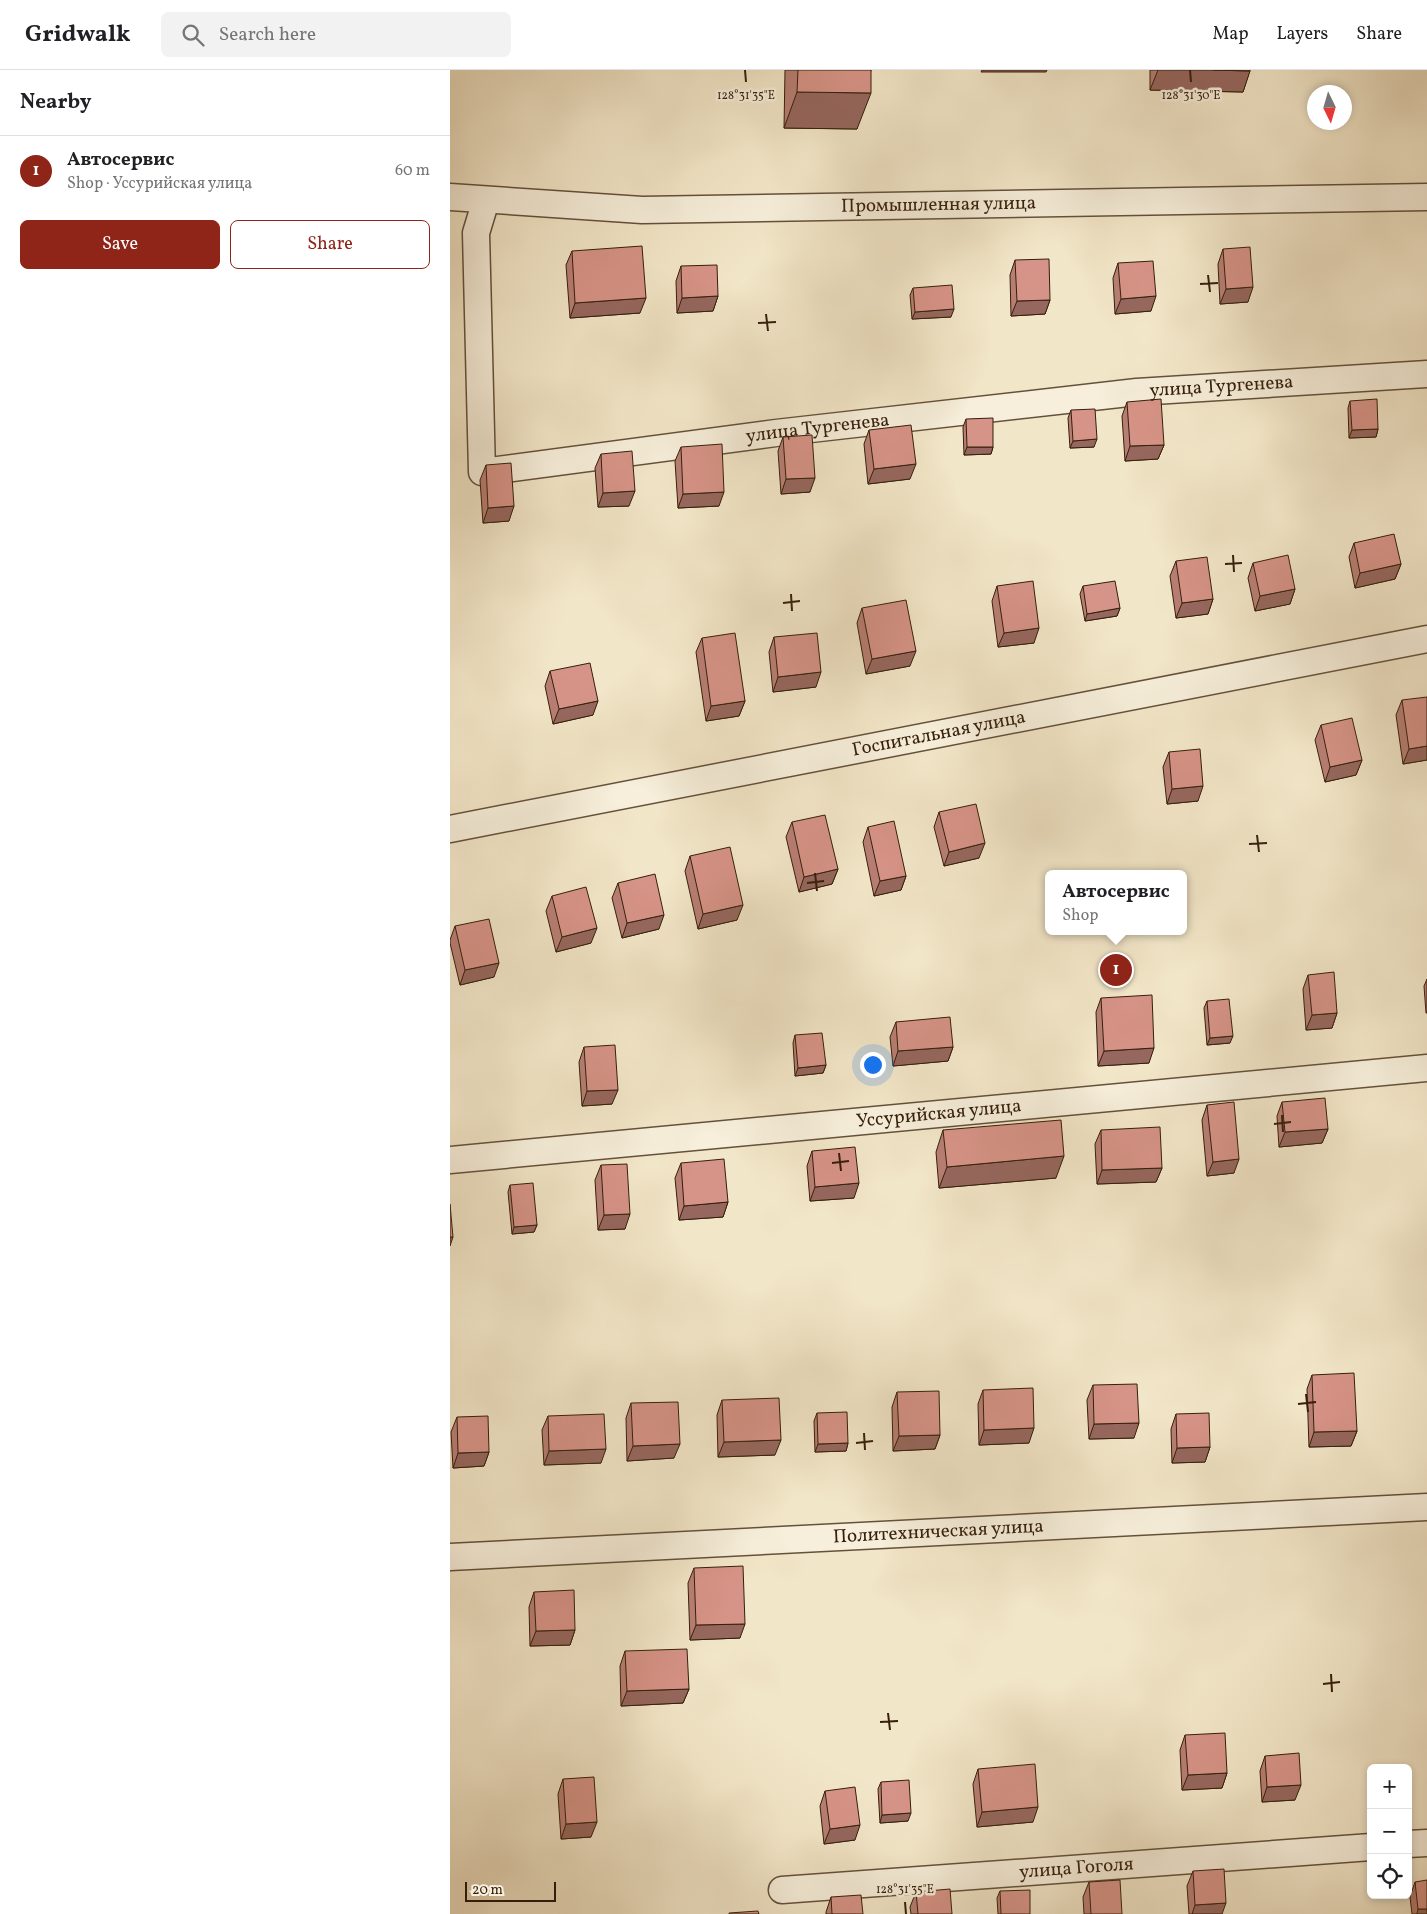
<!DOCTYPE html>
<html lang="en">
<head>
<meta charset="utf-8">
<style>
  body { margin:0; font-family:Vollkorn,serif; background:#f2f2f2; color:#202124 }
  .controls { position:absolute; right:15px; bottom:15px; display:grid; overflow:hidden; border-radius:8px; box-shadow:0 2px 8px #0003 }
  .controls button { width:45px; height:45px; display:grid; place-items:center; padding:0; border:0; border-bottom:1px solid #e0e0e0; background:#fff; color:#202124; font:25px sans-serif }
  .compass { position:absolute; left:857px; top:15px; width:45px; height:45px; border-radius:50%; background:#fff; box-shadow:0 2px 8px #0003; rotate:175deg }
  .scale { position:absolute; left:15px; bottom:12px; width:91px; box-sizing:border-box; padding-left:5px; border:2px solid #351f0b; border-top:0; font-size:14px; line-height:18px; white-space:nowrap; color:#351f0b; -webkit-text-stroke:4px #f7efdb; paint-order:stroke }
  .you { position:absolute; left:422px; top:994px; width:18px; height:18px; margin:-12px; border:4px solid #fff; border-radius:50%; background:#1a73e8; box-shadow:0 0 0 8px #1a73e833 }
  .badge { display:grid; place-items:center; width:32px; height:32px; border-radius:50%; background:#8f2418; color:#fff; font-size:16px; font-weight:700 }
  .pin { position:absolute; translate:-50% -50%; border:2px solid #fff; box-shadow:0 1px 5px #0006 }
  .popup { position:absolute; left:595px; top:800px; width:142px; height:65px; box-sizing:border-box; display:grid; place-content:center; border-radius:8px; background:#fff; filter:drop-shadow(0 1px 4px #0005); font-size:16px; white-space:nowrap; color:#757577 }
  .popup b { font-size:19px; color:#202124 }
  .popup::after { content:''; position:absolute; left:50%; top:100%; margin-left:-10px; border:10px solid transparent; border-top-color:#fff }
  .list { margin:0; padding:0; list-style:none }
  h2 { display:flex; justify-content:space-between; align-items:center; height:65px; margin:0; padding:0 20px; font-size:21px }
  h2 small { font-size:16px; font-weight:400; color:#757577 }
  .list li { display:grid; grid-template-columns:32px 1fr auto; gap:15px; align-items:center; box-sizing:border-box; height:70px; padding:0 20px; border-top:1px solid #e0e0e0 }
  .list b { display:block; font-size:19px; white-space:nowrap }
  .list p { margin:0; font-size:16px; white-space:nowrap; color:#757577 }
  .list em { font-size:16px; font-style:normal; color:#757577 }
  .actions { display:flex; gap:10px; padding:15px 20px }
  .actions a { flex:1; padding:11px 0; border:1px solid #8f2418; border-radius:8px; text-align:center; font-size:18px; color:#8f2418 }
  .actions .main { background:#8f2418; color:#fff }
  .icon { flex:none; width:28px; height:28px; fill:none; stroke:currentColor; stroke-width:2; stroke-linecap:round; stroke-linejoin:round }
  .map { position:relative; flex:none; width:977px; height:1844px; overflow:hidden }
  header { display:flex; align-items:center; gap:30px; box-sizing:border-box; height:70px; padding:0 25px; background:#fff; border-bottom:1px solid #e0e0e0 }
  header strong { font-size:24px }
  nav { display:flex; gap:28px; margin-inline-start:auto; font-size:18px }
  .search { width:350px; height:45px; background:#f2f2f2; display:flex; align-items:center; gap:12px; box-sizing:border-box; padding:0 18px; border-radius:8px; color:#757577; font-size:19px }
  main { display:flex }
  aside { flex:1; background:#fff }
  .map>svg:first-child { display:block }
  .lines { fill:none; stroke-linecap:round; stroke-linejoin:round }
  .street-casing { stroke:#64513a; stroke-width:29 }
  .street { stroke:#f7efdb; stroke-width:26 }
  .wall { fill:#b87e74; stroke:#351f0b }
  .shaded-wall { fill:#96675e; stroke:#351f0b }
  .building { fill:#d69387; stroke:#351f0b }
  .ticks { fill:none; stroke:#351f0b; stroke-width:2 }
  .labels { text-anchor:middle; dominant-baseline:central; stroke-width:5; stroke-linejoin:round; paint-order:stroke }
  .street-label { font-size:19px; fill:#351f0b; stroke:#f7efdb }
  .ticks-label { font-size:12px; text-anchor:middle; fill:#351f0b; stroke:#f7efdb; stroke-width:5; stroke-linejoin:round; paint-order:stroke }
</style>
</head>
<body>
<header>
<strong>Gridwalk</strong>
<div class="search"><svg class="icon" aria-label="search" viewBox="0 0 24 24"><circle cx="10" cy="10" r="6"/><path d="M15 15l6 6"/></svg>Search here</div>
<nav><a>Map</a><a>Layers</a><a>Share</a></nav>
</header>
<main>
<aside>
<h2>Nearby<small></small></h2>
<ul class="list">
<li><span class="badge">1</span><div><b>Автосервис</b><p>Shop · Уссурийская улица</p></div><em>60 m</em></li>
</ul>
<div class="actions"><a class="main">Save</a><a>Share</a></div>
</aside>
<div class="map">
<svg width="977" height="1844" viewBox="0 0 977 1844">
  <rect width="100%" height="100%" fill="#f2e6c8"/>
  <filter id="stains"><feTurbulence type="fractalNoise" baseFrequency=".004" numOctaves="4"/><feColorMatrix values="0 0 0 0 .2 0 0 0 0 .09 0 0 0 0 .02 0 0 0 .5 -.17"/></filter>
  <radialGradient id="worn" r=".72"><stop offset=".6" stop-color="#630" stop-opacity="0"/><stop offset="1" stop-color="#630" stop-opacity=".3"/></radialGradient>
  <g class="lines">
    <g class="street-casing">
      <g id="street">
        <path id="s1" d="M0 127 192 140 977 127"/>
        <path id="s2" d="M36 130 26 163 32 402 326 363 687 322 977 304"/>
        <path id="s3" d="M0 759 977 569"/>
        <path id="s4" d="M0 1090 977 998"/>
        <path id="s5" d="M0 1487 977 1437"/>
        <polyline points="958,1774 977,1773"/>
        <path id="s6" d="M332 1820 921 1777"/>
      </g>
    </g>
    <use href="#street" class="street"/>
  </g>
  <g class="wall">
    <polygon points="335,0 421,0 407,59 334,58"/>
    <polygon points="700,0 800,0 793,22 700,20"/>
    <polygon points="773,179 798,232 770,234 768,194"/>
    <polygon points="122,181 190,243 120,248 116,195"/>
    <polygon points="565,190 600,230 595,244 561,246 560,205"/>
    <polygon points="668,193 701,241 665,244 663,208"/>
    <polygon points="231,196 268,226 263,241 227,243 226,211"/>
    <polygon points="463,218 501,247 462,249 460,225"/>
    <polygon points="900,331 928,359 926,367 899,368 898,338"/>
    <polygon points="677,332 714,375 708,389 675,391 672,346"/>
    <polygon points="621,340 644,377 620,378 618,348"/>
    <polygon points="516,349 543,377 541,384 514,385 513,357"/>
    <polygon points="419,360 460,409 418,414 414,374"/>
    <polygon points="333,367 360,422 331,424 328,381"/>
    <polygon points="231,377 269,436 228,438 225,391"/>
    <polygon points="151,384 179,436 148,437 145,398"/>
    <polygon points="36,395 59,451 33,453 30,410"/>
    <polygon points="904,473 951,494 945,509 905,518 899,487"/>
    <polygon points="726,491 763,529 758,544 726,548 720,506"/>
    <polygon points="803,493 845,519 840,534 805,541 798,508"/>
    <polygon points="547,516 584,573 548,577 542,531"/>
    <polygon points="633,516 670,538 667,546 635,551 630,524"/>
    <polygon points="412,538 460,596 416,604 407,553"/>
    <polygon points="324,567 366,617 323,622 319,582"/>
    <polygon points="252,568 295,631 289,646 256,651 246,582"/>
    <polygon points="100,601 143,645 103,654 95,616"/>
    <polygon points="952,630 977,690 953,694 946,645"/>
    <polygon points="871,655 912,690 906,705 875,712 865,670"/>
    <polygon points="719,682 748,731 717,734 713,697"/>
    <polygon points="489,742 529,788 494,796 484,757"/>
    <polygon points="342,752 388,799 382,814 349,822 336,767"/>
    <polygon points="418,757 456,806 451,820 424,826 413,772"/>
    <polygon points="240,786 287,850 248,859 235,801"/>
    <polygon points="168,813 209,859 172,868 162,828"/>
    <polygon points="102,826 141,873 106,882 96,841"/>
    <polygon points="5,856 44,907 10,915 0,873 0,870"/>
    <polygon points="858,905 887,943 882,958 856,960 853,919"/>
    <polygon points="977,909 977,943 976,943 974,916"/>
    <polygon points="651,928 699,993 648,996 646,942"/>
    <polygon points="757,931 780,973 757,975 754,938"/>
    <polygon points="446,952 503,977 498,991 443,996 440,967"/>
    <polygon points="345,965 376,995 373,1003 345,1006 343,973"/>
    <polygon points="134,977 162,1034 132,1036 129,992"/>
    <polygon points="832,1032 878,1059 872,1073 829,1077 827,1046"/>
    <polygon points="757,1035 784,1103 757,1106 752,1050"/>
    <polygon points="493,1060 606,1108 489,1118 486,1082"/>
    <polygon points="651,1060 712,1098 706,1112 647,1114 645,1074"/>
    <polygon points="362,1081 404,1128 360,1131 357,1096"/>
    <polygon points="231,1093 278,1132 273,1147 229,1150 225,1108"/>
    <polygon points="151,1095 175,1159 148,1160 145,1110"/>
    <polygon points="60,1115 87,1155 84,1162 62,1164 58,1122"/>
    <polygon points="862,1305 907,1361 901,1376 859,1377 857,1319"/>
    <polygon points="643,1315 684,1368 639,1369 637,1330"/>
    <polygon points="533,1320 579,1373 529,1375 528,1334"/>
    <polygon points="447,1322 490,1365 485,1379 443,1381 442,1337"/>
    <polygon points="272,1330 325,1385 268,1387 267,1345"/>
    <polygon points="181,1333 224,1388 177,1391 176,1348"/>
    <polygon points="367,1343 398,1373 396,1381 365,1382 364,1351"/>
    <polygon points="726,1344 760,1377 755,1392 722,1393 721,1359"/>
    <polygon points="98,1346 151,1393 94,1395 92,1360"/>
    <polygon points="7,1347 39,1382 34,1396 3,1398 1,1362"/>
    <polygon points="244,1498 290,1568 240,1570 238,1513"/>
    <polygon points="84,1522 125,1560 120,1575 80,1576 79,1537"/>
    <polygon points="175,1581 239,1619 233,1633 171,1636 170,1596"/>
    <polygon points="735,1665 777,1703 772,1718 732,1720 730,1680"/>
    <polygon points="815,1686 845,1730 812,1732 810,1701"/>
    <polygon points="528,1699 583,1752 527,1757 523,1714"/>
    <polygon points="113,1709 141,1767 111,1769 108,1724"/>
    <polygon points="431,1712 458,1751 430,1753 428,1719"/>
    <polygon points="375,1721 405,1770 374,1774 370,1736"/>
    <polygon points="743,1801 772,1844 739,1844 737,1816"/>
    <polygon points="639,1812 672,1844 634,1844 633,1827"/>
    <polygon points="965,1812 977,1844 962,1844 960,1827"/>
    <polygon points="550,1821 580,1844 548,1844 547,1828"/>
    <polygon points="466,1822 502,1844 461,1844 460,1837"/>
    <polygon points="381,1827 413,1844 376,1844 376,1842"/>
  </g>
  <g class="shaded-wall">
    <polygon points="532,0 597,0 596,2 531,2"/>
    <polygon points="708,0 763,0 800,1 793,22 700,20"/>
    <polygon points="347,22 421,23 407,59 334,58"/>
    <polygon points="803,217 798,232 770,234 776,219"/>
    <polygon points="268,226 263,241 227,243 232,228"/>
    <polygon points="706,226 701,241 665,244 671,229"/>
    <polygon points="196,228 190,243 120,248 125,233"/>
    <polygon points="600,230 595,244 561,246 567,231"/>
    <polygon points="504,239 501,247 462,249 465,242"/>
    <polygon points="928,359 926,367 899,368 902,360"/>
    <polygon points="647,369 644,377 620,378 623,371"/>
    <polygon points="714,375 708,389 675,391 680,376"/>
    <polygon points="517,377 543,377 541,384 514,385"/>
    <polygon points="466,394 460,409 418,414 424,399"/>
    <polygon points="365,408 360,422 331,424 336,409"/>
    <polygon points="185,421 179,436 148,437 153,423"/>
    <polygon points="274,422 269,436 228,438 233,424"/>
    <polygon points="64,436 59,451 33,453 38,438"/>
    <polygon points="951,494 945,509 905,518 910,503"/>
    <polygon points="845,519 840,534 805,541 810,526"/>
    <polygon points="763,529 758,544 726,548 732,533"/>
    <polygon points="670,538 667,546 635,551 637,544"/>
    <polygon points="589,558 584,573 548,577 554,563"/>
    <polygon points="466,581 460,596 416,604 422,589"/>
    <polygon points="371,602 366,617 323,622 328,607"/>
    <polygon points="148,631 143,645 103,654 109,639"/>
    <polygon points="295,631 289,646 256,651 261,636"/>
    <polygon points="977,676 977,690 953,694 959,679"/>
    <polygon points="912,690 906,705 875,712 880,697"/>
    <polygon points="753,716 748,731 717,734 722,719"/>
    <polygon points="535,773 529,788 494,796 499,782"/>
    <polygon points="388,799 382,814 349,822 354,807"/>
    <polygon points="456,806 451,820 424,826 430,811"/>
    <polygon points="293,835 287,850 248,859 253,844"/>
    <polygon points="214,845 209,859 172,868 177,853"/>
    <polygon points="147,858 141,873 106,882 112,867"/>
    <polygon points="49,893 44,907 10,915 15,900"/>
    <polygon points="887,943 882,958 856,960 862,945"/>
    <polygon points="783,966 780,973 757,975 760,968"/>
    <polygon points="503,977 498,991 443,996 448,981"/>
    <polygon points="704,978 699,993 648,996 654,981"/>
    <polygon points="376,995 373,1003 345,1006 348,998"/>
    <polygon points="168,1020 162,1034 132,1036 137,1021"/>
    <polygon points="878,1059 872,1073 829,1077 835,1062"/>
    <polygon points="614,1086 606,1108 489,1118 497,1097"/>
    <polygon points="789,1089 784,1103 757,1106 763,1092"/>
    <polygon points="712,1098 706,1112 647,1114 652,1100"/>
    <polygon points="409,1113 404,1128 360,1131 365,1117"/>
    <polygon points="278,1132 273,1147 229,1150 234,1136"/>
    <polygon points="180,1144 175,1159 148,1160 154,1145"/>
    <polygon points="87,1155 84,1162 62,1164 64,1157"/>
    <polygon points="0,1167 3,1167 0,1176"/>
    <polygon points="689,1353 684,1368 639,1369 644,1354"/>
    <polygon points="584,1358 579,1373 529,1375 534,1360"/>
    <polygon points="907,1361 901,1376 859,1377 864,1362"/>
    <polygon points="490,1365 485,1379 443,1381 449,1366"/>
    <polygon points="331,1370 325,1385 268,1387 274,1372"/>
    <polygon points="398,1373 396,1381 365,1382 368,1374"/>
    <polygon points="230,1374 224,1388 177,1391 183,1376"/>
    <polygon points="760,1377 755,1392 722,1393 727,1378"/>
    <polygon points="156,1379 151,1393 94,1395 99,1381"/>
    <polygon points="39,1382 34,1396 3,1398 8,1383"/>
    <polygon points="295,1554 290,1568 240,1570 246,1555"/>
    <polygon points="125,1560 120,1575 80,1576 86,1561"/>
    <polygon points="239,1619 233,1633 171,1636 177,1621"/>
    <polygon points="777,1703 772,1718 732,1720 738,1705"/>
    <polygon points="851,1715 845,1730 812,1732 817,1717"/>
    <polygon points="588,1737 583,1752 527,1757 532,1742"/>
    <polygon points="461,1743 458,1751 430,1753 432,1745"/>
    <polygon points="147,1752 141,1767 111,1769 116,1754"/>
    <polygon points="410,1755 405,1770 374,1774 380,1759"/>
    <polygon points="776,1833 772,1844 742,1844 745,1835"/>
    <polygon points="968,1839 977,1839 977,1844 967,1844"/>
  </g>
  <g class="building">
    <polygon points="348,0 421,0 421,23 347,22"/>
    <polygon points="763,0 800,0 800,1"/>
    <polygon points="192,176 196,228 125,233 122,181"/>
    <polygon points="800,177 803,217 776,219 773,179"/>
    <polygon points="599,189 600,230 567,231 565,190"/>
    <polygon points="703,191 706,226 671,229 668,193"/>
    <polygon points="267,195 268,226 232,228 231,196"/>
    <polygon points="502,215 504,239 465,242 463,218"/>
    <polygon points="711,329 714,375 680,376 677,332"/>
    <polygon points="927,329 928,359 902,360 900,331"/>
    <polygon points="645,339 647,369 623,371 621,340"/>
    <polygon points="543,348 543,377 517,377 516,349"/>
    <polygon points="461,355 466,394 424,399 419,360"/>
    <polygon points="362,365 365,408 336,409 333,367"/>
    <polygon points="272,374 274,422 233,424 231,377"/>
    <polygon points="182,381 185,421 153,423 151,384"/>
    <polygon points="61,393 64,436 38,438 36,395"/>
    <polygon points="944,464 951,494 910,503 904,473"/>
    <polygon points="838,485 845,519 810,526 803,493"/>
    <polygon points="757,487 763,529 732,533 726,491"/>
    <polygon points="583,511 589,558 554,563 547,516"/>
    <polygon points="665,511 670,538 637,544 633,516"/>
    <polygon points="456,530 466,581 422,589 412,538"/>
    <polygon points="285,563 295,631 261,636 252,568"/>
    <polygon points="367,563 371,602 328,607 324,567"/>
    <polygon points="140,593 148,631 109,639 100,601"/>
    <polygon points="977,627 977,676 959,679 952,630"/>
    <polygon points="902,648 912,690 880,697 871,655"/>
    <polygon points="750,679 753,716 722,719 719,682"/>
    <polygon points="526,734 535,773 499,782 489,742"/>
    <polygon points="375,745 388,799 354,807 342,752"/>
    <polygon points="444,751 456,806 430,811 418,757"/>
    <polygon points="280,777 293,835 253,844 240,786"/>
    <polygon points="205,804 214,845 177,853 168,813"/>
    <polygon points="136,817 147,858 112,867 102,826"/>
    <polygon points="39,849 49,893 15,900 5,856"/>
    <polygon points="884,902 887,943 862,945 858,905"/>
    <polygon points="702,925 704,978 654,981 651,928"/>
    <polygon points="779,929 783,966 760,968 757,931"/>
    <polygon points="500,947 503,977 448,981 446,952"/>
    <polygon points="372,963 376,995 348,998 345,965"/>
    <polygon points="165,975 168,1020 137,1021 134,977"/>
    <polygon points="875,1028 878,1059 835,1062 832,1032"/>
    <polygon points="784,1032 789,1089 763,1092 757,1035"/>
    <polygon points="611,1050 614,1086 497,1097 493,1060"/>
    <polygon points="710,1057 712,1098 652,1100 651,1060"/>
    <polygon points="405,1077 409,1113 365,1117 362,1081"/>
    <polygon points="274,1089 278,1132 234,1136 231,1093"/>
    <polygon points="177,1094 180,1144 154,1145 151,1095"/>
    <polygon points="83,1113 87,1155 64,1157 60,1115"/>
    <polygon points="0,1134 3,1167 0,1167"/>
    <polygon points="904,1303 907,1361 864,1362 862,1305"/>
    <polygon points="687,1314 689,1353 644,1354 643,1315"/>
    <polygon points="583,1318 584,1358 534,1360 533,1320"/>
    <polygon points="489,1321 490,1365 449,1366 447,1322"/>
    <polygon points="329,1328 331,1370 274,1372 272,1330"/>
    <polygon points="228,1332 230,1374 183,1376 181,1333"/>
    <polygon points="397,1342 398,1373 368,1374 367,1343"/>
    <polygon points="759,1343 760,1377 727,1378 726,1344"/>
    <polygon points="154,1344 156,1379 99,1381 98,1346"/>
    <polygon points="38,1346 39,1382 8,1383 7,1347"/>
    <polygon points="293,1496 295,1554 246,1555 244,1498"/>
    <polygon points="124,1520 125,1560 86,1561 84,1522"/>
    <polygon points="237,1579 239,1619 177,1621 175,1581"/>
    <polygon points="775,1663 777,1703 738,1705 735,1665"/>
    <polygon points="849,1683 851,1715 817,1717 815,1686"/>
    <polygon points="585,1694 588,1737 532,1742 528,1699"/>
    <polygon points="144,1707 147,1752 116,1754 113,1709"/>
    <polygon points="459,1710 461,1743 432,1745 431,1712"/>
    <polygon points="405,1717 410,1755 380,1759 375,1721"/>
    <polygon points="774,1799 776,1833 745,1835 743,1801"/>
    <polygon points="670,1810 672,1844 641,1844 639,1812"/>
    <polygon points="977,1810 977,1839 968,1839 965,1812"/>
    <polygon points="500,1819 502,1844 468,1844 466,1822"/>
    <polygon points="580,1820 580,1844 551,1844 550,1821"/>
    <polygon points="411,1825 413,1844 382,1844 381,1827"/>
    <polygon points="308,1841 309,1844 279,1844 279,1843"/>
  </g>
  <path class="ticks" d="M295 0 296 12M740 0 741 12M758 205 760 222M750 214 768 213M316 244 318 261M308 253 326 252M783 485 784 502M775 494 792 493M341 524 342 541M333 533 350 531M807 765 809 782M799 774 817 773M365 803 367 821M357 813 374 811M832 1045 833 1062M824 1054 841 1052M389 1083 391 1101M382 1093 399 1091M856 1324 858 1342M848 1334 866 1332M414 1363 415 1380M406 1373 423 1371M881 1604 882 1622M873 1614 890 1612M438 1643 440 1660M430 1652 448 1651M455 1832 456 1844"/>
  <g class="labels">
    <g class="street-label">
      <text stroke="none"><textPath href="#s1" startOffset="489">Промышленная улица</textPath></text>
      <text stroke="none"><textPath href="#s2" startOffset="1018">улица Тургенева</textPath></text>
      <text stroke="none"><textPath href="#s2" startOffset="612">улица Тургенева</textPath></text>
      <text stroke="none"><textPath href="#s3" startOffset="498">Госпитальная улица</textPath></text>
      <text stroke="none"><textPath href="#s4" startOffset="491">Уссурийская улица</textPath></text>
      <text stroke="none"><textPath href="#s5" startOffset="489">Политехническая улица</textPath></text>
      <text stroke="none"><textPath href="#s6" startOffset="295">улица Гоголя</textPath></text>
    </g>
  </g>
  <g class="ticks-label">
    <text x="296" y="29">128°31'35"E</text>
    <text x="741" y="29">128°31'30"E</text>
    <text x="455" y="1823">128°31'35"E</text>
  </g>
  <rect width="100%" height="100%" filter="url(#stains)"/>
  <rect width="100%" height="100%" fill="url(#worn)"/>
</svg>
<div class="controls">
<button>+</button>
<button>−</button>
<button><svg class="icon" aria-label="locate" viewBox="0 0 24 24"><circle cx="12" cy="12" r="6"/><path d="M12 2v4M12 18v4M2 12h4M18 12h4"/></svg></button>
</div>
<svg class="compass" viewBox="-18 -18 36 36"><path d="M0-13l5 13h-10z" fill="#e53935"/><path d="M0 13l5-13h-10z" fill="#757577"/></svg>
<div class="scale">20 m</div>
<div class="you"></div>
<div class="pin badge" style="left:666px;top:900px">1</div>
<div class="popup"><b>Автосервис</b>Shop</div>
</div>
</main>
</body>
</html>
